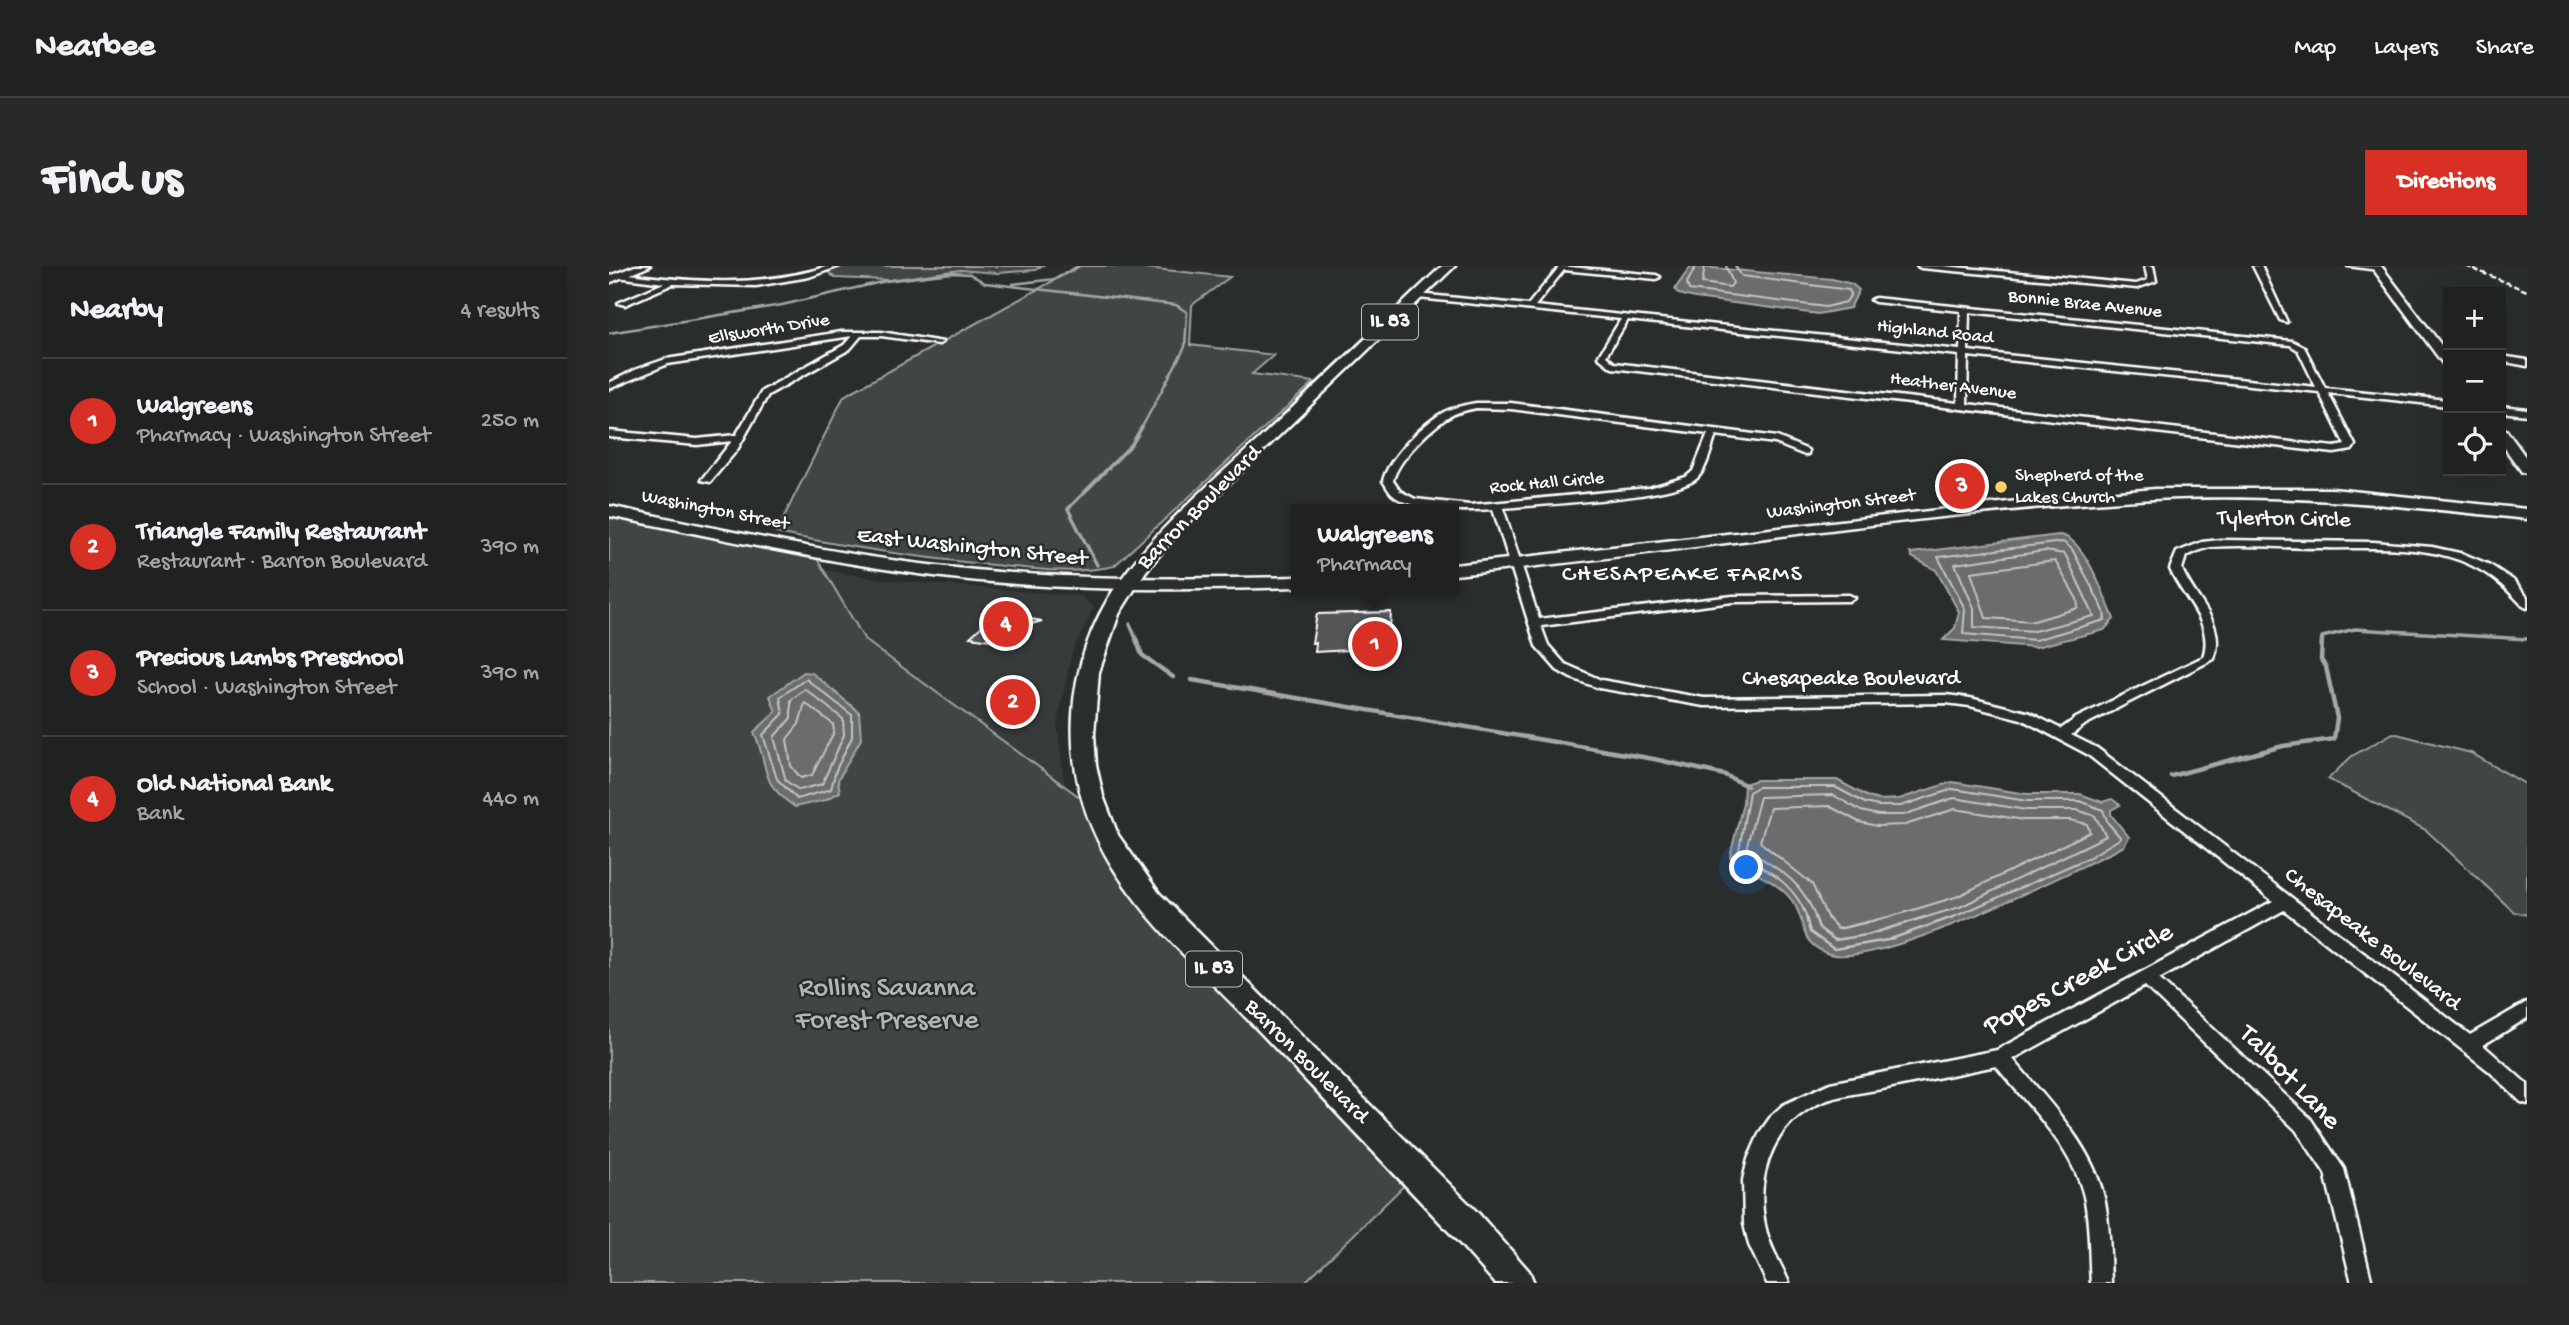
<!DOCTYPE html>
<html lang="en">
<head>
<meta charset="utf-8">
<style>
  body { margin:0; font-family:"Gochi Hand",sans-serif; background:#282a2a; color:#f1f3f6 }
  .controls { position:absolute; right:21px; top:21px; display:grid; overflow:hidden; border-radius:0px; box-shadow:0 7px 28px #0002 }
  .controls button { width:63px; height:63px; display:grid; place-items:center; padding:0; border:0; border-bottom:2px solid #3d3f40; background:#202222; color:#f1f3f6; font:35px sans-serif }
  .you { position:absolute; left:1138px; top:602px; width:24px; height:24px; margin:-18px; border:5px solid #fff; border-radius:50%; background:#1a73e8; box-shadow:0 0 0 10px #1a73e833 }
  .badge { display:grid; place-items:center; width:46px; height:46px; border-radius:50%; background:#d93025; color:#fff; font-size:23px; font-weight:700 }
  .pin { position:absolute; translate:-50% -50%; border:4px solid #fff; box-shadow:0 2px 7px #0006 }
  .popup { position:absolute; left:682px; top:238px; width:168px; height:91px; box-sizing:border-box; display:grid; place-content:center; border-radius:0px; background:#202222; filter:drop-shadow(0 2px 5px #0005); font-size:23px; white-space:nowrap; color:#a2a4a5 }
  .popup b { font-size:26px; color:#f1f3f6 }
  .popup::after { content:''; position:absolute; left:50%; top:100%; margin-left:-14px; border:14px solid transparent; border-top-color:#202222 }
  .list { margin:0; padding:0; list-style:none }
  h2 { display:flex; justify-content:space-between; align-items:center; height:91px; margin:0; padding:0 28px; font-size:30px }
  h2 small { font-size:23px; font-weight:400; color:#a2a4a5 }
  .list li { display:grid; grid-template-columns:46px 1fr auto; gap:21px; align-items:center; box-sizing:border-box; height:126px; padding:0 28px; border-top:2px solid #3d3f40 }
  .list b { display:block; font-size:26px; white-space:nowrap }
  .list p { margin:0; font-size:23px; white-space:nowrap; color:#a2a4a5 }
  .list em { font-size:23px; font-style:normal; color:#a2a4a5 }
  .icon { flex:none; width:38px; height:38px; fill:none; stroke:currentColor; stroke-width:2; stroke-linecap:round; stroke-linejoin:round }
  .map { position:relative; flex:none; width:1918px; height:1017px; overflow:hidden; border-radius:0px }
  header { display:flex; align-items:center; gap:42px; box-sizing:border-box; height:98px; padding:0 35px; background:#202222; border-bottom:2px solid #3d3f40 }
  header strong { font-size:33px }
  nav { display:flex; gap:38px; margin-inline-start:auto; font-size:24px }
  .intro { display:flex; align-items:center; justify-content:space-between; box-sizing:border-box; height:168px; padding:0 42px }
  h1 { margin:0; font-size:49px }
  .button { padding:18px 32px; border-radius:0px; background:#d93025; color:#fff; font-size:24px; font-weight:700 }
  main { display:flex; gap:42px; padding:0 42px }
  aside { flex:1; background:#202222; border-radius:0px; box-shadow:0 7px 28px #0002 }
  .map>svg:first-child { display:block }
  .built { fill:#373a3b }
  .green { fill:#414445; stroke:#a0a2a2; stroke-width:2 }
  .water { fill:#6a6c6d; stroke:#a6a7a7; stroke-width:2 }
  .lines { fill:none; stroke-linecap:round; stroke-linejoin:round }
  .shore-far1 { stroke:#c3c4c5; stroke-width:2 }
  .shore { stroke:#c3c4c5; stroke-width:2.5 }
  .stream-far2 { stroke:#a6a7a7; stroke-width:2.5 }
  .stream-far1 { stroke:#a6a7a7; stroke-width:3.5 }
  .stream { stroke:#a6a7a7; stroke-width:4.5 }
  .building { fill:#555758; stroke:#fff; stroke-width:2 }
  .street-casing { stroke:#fff; stroke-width:5 }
  .secondary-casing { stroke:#fff; stroke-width:5 }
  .primary-casing { stroke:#fff; stroke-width:5 }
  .street { fill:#2a2d2e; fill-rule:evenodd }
  .secondary { fill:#2a2d2e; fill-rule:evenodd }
  .primary { fill:#2a2d2e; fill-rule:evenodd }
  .rail { stroke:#fff; stroke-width:2.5; stroke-dasharray:6 2.5; stroke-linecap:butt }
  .poi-dot { fill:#ffd166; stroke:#2a2d2e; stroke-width:2.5 }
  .labels { text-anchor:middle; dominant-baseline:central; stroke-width:5; stroke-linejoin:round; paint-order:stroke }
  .far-street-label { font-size:19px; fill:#fff; stroke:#2a2d2e }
  .far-poi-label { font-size:19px; fill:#fff; stroke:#2a2d2e; text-anchor:start }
  .shield { fill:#2a2d2e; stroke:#bfc0c0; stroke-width:2 }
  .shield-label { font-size:21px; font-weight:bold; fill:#fff }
  .street-label { font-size:23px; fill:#fff; stroke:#2a2d2e }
  .neighbourhood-label { font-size:24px; letter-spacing:2px; fill:#fff; stroke:#2a2d2e }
  .near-street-label { font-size:28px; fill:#fff; stroke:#2a2d2e }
  .near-park-label { font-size:28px; fill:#b3b4b5; stroke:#2a2d2e }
</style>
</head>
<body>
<header>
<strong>Nearbee</strong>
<nav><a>Map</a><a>Layers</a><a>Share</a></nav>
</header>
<div class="intro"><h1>Find us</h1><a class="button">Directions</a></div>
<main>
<aside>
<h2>Nearby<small>4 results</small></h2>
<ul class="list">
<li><span class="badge">1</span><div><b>Walgreens</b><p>Pharmacy · Washington Street</p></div><em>250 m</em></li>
<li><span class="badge">2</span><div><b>Triangle Family Restaurant</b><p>Restaurant · Barron Boulevard</p></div><em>390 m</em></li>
<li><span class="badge">3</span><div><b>Precious Lambs Preschool</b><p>School · Washington Street</p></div><em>390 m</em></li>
<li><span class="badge">4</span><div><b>Old National Bank</b><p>Bank</p></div><em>440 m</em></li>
</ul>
</aside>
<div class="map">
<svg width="1918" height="1017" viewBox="0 0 1918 1017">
  <rect width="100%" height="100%" fill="#2a2d2e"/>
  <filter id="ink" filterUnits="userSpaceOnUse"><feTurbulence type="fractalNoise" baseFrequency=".0143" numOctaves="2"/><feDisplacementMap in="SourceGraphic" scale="14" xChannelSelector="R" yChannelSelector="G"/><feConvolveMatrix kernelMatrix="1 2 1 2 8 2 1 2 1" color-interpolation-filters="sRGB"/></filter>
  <g filter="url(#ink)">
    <polygon class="built" points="215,304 277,314 472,330 485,341 463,386 448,458 456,521 256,374"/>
    <g class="green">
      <polygon points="232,0 433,0 426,4 388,7 351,4 280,14 226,12 219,6"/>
      <path d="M471 0H519L621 11 583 39 581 79 665 89 643 108 705 116 505 300C465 309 424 303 384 299 311 292 239 281 167 267L235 130Z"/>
      <polygon points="0,245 204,286 256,374 491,546 512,589 808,907 695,1017 0,1017"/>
      <polygon points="1784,467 1862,487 1918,519 1918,649 1905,646 1817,564 1719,513 1743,490"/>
    </g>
    <g class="water">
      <polygon points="1082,0 1223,13 1243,18 1250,24 1241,42 1209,48 1086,32 1070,28 1066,23"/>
      <path d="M1450 269C1473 270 1492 322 1501 343L1505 353 1495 364 1427 381 1334 374 1346 362 1350 346 1327 304 1303 291 1301 287Z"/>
      <path d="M195 406 203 407 250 446 252 473 229 514 231 526 216 534 186 541C148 514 162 504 145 466L167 446 161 430Z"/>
      <path d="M1148 514H1228L1259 531 1270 534 1290 533 1343 516 1418 528H1471L1493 536 1503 533 1511 539 1502 544V549L1520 571 1515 580 1504 586C1455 608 1260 709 1215 686 1189 673 1198 660 1186 639 1173 617 1147 608 1126 598L1121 590 1134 537 1135 518Z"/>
    </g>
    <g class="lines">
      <g class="shore-far1">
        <polyline points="1087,0 1078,17 1080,24 1217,41 1237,36 1242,28 1240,24 1133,10 1126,0"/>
        <polyline points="1096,0 1093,17 1121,21 1124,17 1117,0"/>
        <polygon points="1454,276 1463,283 1495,345 1496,354 1426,374 1354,368 1356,343 1329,291"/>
        <polygon points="1436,285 1456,288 1485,350 1425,365 1365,361 1365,342 1346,298"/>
        <polygon points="1446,295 1468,333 1469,342 1425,355 1377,352 1362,306"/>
        <polygon points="197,413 243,449 243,471 227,504 222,523 188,533 168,513 154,469 174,448 171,431"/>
        <polygon points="196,423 234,453 235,469 213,518 190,524 177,515 165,471 182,452 182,434"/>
        <polygon points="196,437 224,458 225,466 203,509 192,512 182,500 178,473 190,458"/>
        <path d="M1198 653C1189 621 1159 602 1129 590L1140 526 1149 521H1226L1256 537 1269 540H1292L1344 523 1418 535H1470L1494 544 1499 557 1512 572 1479 592 1340 653"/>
        <path d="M1207 653C1194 615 1170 603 1137 583L1151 531 1224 529 1252 545 1269 549H1294L1345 532 1417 544H1468L1486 550 1497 570 1351 641 1311 653"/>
        <polyline points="1219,653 1203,618 1151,576 1161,542 1220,540 1250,556 1268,560 1296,559 1346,543 1415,554 1461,554 1478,558 1481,566 1347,631 1274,653"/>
      </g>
      <g class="shore">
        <polyline points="1197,651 1201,666 1225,683 1279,674 1344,651"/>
        <polyline points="1206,651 1210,662 1226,674 1258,669 1316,651"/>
        <polyline points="1218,651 1229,663 1280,651"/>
      </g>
      <g class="stream-far2">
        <polyline points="404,18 446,13 469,0"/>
        <polyline points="0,67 173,39 277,15 342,7 361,8 376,17 567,39 578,46 576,81 532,163"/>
      </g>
      <g class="stream-far1">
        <polyline points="488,299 459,243 523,178 533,161"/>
        <polyline points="521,358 528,375"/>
        <polyline points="1713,375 1713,371 1746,363 1918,373"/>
      </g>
      <g class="stream">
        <polyline points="527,373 533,389 564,411"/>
        <polyline points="583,414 1045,493 1116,509 1138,520"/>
        <polyline points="1562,510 1674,480 1725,473 1728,452 1717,401 1712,394 1713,373"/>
      </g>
    </g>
    <g class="building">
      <polygon points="782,346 780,382 773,383 773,389 759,389 759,383 706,386 707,377 703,377 708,348"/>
      <polygon points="385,349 398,349 433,355 405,363 396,376 361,371"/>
      <polygon points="419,418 427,440 396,450 395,446 385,449 381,432"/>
    </g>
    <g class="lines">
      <g class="street-casing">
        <g id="street">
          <path d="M220 0H231L200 11 147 20 64 18 16 39 9 37 55 17 8 11 11 7C82 16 151 22 220 0Z"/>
          <path d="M951 0 1047 9 1051 11 1047 13 955 4 926 40 1351 84 1352 45 1266 36 1262 34 1266 32 1683 75 1695 81 1716 122 1839 134V140L1719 127 1746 179 1743 184 1725 187 1003 102 989 91 1012 53 809 32 805 30 809 28 919 39ZM1360 46 1681 79 1689 84 1707 121 1359 85ZM1019 54 1350 89 1349 137 1005 97 997 90ZM1359 90 1710 126 1736 179 1725 181 1358 138Z"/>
          <polygon points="1308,0 1335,0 1527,18 1539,14 1536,0 1544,0 1547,15 1528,22 1312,2"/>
          <polygon points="1644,0 1652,0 1678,56 1671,54"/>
          <polygon points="1739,0 1770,0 1773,2 1769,4"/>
          <polygon points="232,66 272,66 334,76 330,78 272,70 252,70 241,83 159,129 128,184 101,216 92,214 123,175 88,179 0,171 0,165 88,173 127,169 153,125 235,79 243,70 59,98 0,123 0,117 28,103 57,93"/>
          <polygon points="1892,90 1918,94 1918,100 1892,95"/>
          <path d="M867 137H902L1168 171 1199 184V188L1196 189 1166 177 1107 169C1102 182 1098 204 1087 213 1062 233 932 238 894 242L930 353 1124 330 1240 329 1246 332 1240 335 1124 336 932 360 939 379 956 398 992 414 1095 432 1337 429 1361 432 1421 447 1452 463 1467 452 1594 391C1606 357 1573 332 1561 303L1568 286 1593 276 1611 274 1765 276 1823 281 1855 288 1881 299 1904 314 1918 331V342L1914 340C1895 319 1877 304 1850 294 1806 278 1756 283 1710 282 1674 282 1638 278 1602 281 1594 282 1585 287 1577 290L1573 303C1586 335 1618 356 1605 393L1477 458 1462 469 1488 482 1861 769 1918 736V752L1874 779 1918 818V838L1912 836 1880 805 1675 644 1550 713 1701 852 1735 903 1763 1017H1743L1716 907 1687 864 1536 720 1404 793C1439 836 1485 880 1496 936 1501 963 1501 990 1502 1017H1482C1480 990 1481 962 1476 935 1466 883 1419 840 1387 800 1352 807 1317 814 1283 821 1264 825 1244 827 1225 832 1168 848 1145 904 1156 959 1160 981 1172 997 1180 1017H1158L1140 979 1135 958 1134 914 1139 893 1151 866 1163 849 1174 839 1221 817 1388 784 1664 635 1478 488 1412 453 1361 440 1337 437 1095 440 990 422 962 412 948 404 927 380 884 243C859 245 803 246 784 229 780 226 777 219 774 215 779 192 815 157 835 146 845 141 856 139 867 137ZM867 142 902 143 1099 168 1084 205 1077 211 1040 222 861 239 806 233 791 225 784 215C788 194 825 158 845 148 852 145 859 144 867 142Z"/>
          <polygon points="1892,140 1918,143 1918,149 1892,146"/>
        </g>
      </g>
      <g class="secondary-casing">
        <g id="secondary">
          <polygon points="26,0 41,0 0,17 0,10"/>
          <polygon points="1762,0 1772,0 1839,88 1839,100 1835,99"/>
          <polygon points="1892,163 1897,164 1918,193 1918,207 1913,206 1892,177"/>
          <path d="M1547 223H1723L1918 243V253C1794 240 1670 226 1545 233 1311 246 1078 286 845 309V299L1426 233Z"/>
          <path d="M0 240C106 262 212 286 320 299 442 314 564 314 687 311V321C564 325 440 325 317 309 211 295 105 271 0 250Z"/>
        </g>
      </g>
      <g class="primary-casing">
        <path id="primary" d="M833 0H846L570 266 537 305 510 348 490 406 485 468 487 499 494 530 509 569 550 627 869 947 920 1005 925 1017H886L845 971C780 902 715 833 649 764 559 670 456 592 464 449 466 403 482 357 508 319 547 263 600 219 649 174 711 116 772 58 833 0Z"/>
      </g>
      <use href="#street" class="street"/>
      <use href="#secondary" class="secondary"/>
      <use href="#primary" class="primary"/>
      <polyline class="rail" points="1857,0 1918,25"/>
    </g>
  </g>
  <circle class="poi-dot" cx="1392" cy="221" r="7"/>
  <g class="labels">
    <g class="far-street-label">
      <text transform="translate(1476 39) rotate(6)">Bonnie Brae Avenue</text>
      <text transform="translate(160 64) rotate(-9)">Ellsworth Drive</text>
      <text transform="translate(1326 67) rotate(6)">Highland Road</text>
      <text transform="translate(1344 121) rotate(7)">Heather Avenue</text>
      <text transform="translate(938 218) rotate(-5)">Rock Hall Circle</text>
      <text transform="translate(1232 239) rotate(-7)">Washington Street</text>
      <text transform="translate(106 245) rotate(11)">Washington Street</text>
    </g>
    <g class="far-poi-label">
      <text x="1406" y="210">Shepherd of the<tspan x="1406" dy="22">Lakes Church</tspan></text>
    </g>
    <g class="shield">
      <rect x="753" y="38.5" width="56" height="35" rx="5"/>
      <rect x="577" y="685.5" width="56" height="35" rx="5"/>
    </g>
    <g class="shield-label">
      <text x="781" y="56">IL 83</text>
      <text x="605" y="703">IL 83</text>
    </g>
    <g class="street-label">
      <text transform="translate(591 242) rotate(-45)">Barron Boulevard</text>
      <text transform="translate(1675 254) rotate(1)">Tylerton Circle</text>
      <text transform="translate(363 282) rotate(6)">East Washington Street</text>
      <text x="1242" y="413">Chesapeake Boulevard</text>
      <text transform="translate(1763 674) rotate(38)">Chesapeake Boulevard</text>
      <text transform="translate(697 796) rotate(45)">Barron Boulevard</text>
    </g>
    <g class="neighbourhood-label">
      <text x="1074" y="309">CHESAPEAKE FARMS</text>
    </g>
    <g class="near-street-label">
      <text transform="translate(1470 714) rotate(-28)">Popes Creek Circle</text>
      <text transform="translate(1680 812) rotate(46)">Talbot Lane</text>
    </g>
    <g class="near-park-label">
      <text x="278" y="723">Rollins Savanna<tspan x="278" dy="32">Forest Preserve</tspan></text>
    </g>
  </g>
</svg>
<div class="controls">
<button>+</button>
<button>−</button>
<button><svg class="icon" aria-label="locate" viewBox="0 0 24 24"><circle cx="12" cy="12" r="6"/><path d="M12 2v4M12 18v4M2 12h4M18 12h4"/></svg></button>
</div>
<div class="you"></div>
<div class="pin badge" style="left:766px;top:378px">1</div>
<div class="popup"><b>Walgreens</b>Pharmacy</div>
<div class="pin badge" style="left:404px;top:436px">2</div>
<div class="pin badge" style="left:1353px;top:220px">3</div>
<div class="pin badge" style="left:397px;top:358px">4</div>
</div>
</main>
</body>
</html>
